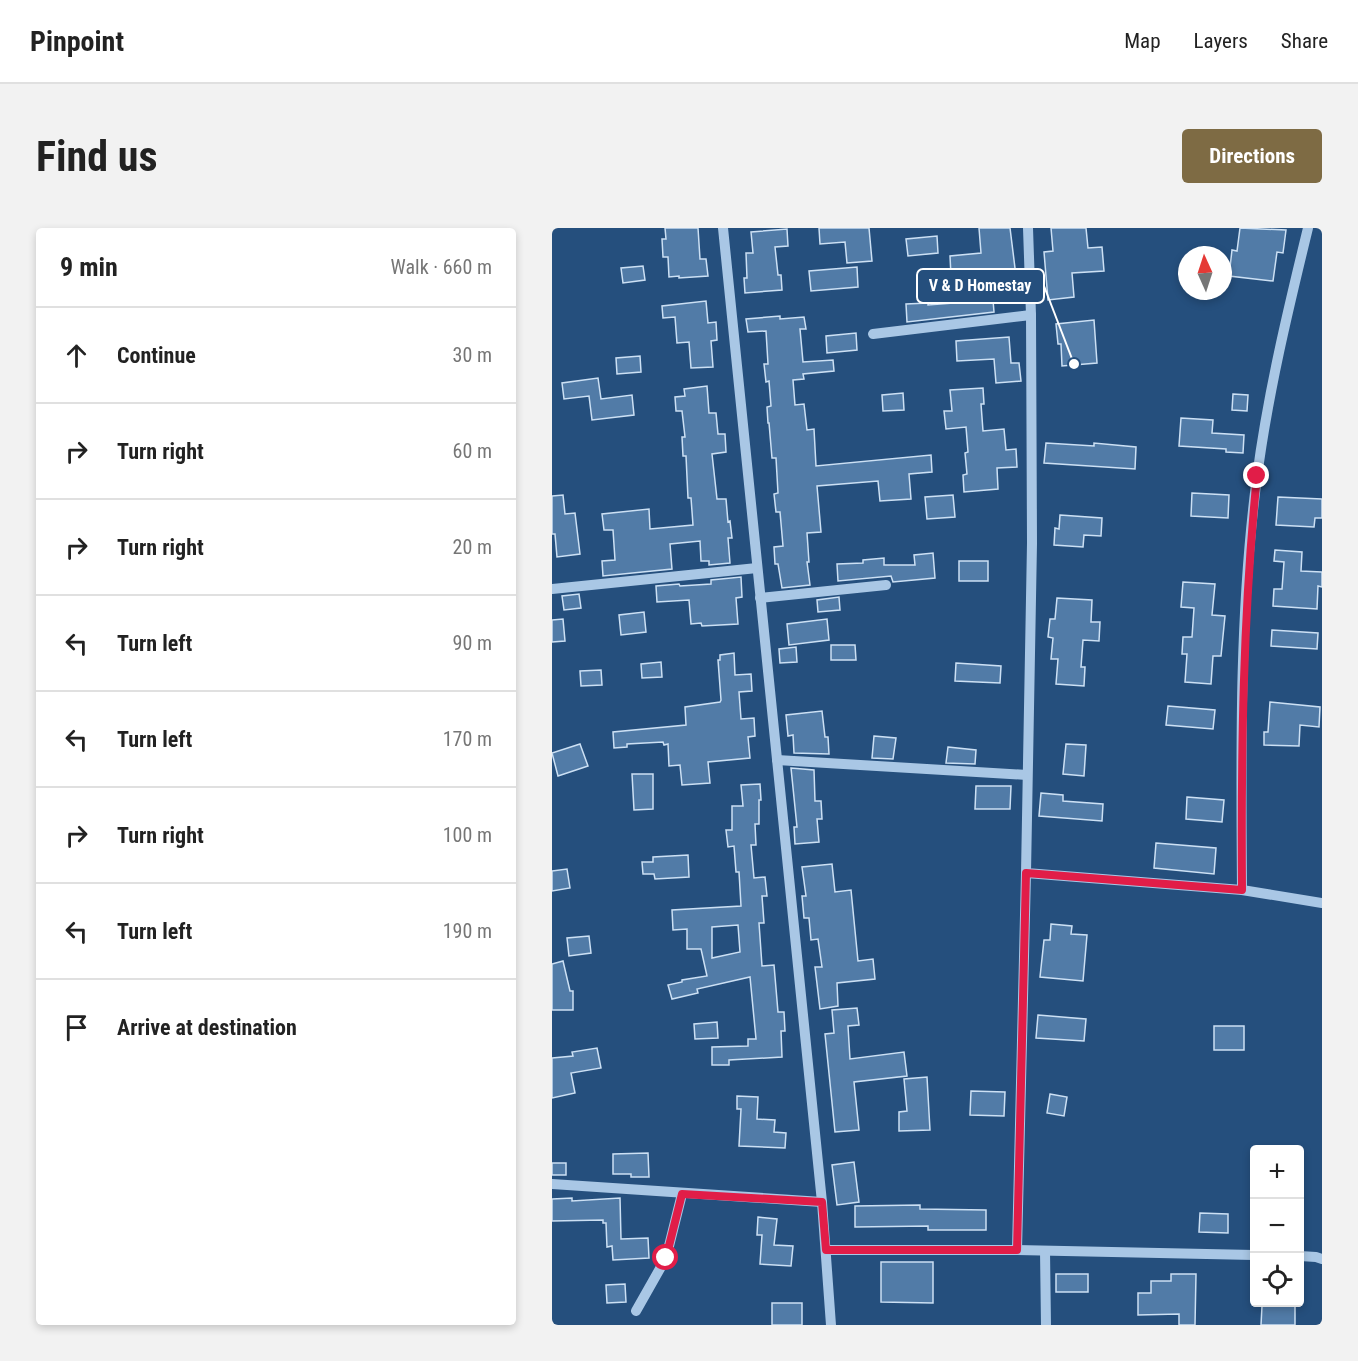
<!DOCTYPE html>
<html lang="en">
<head>
<meta charset="utf-8">
<style>
  body { margin:0; font-family:"Roboto Condensed",sans-serif; background:#f2f2f2; color:#222 }
  .controls { position:absolute; right:18px; bottom:18px; display:grid; overflow:hidden; border-radius:6px; box-shadow:0 3px 9px #0003 }
  .controls button { width:54px; height:54px; display:grid; place-items:center; padding:0; border:0; border-bottom:2px solid #e0e0e0; background:#fff; color:#222; font:30px sans-serif }
  .compass { position:absolute; left:626px; top:18px; width:54px; height:54px; border-radius:50%; background:#fff; box-shadow:0 3px 9px #0003; rotate:357deg }
  .stop { position:absolute; width:18px; height:18px; margin:-14px; border:4px solid #e11d48; border-radius:50%; background:#fff }
  .stop.end { background:#e11d48; border-color:#fff; box-shadow:0 2px 6px #0008 }
  .list { margin:0; padding:0; list-style:none }
  h2 { display:flex; justify-content:space-between; align-items:center; height:78px; margin:0; padding:0 24px; font-size:26px }
  h2 small { font-size:20px; font-weight:400; color:#767676 }
  .list li { display:grid; grid-template-columns:39px 1fr auto; gap:18px; align-items:center; box-sizing:border-box; height:96px; padding:0 24px; border-top:2px solid #e0e0e0 }
  .list b { display:block; font-size:22px; white-space:nowrap }
  .list em { font-size:20px; font-style:normal; color:#767676 }
  .icon { flex:none; width:33px; height:33px; fill:none; stroke:currentColor; stroke-width:2; stroke-linecap:round; stroke-linejoin:round }
  .map { position:relative; flex:none; width:770px; height:1097px; overflow:hidden; border-radius:6px }
  header { display:flex; align-items:center; gap:36px; box-sizing:border-box; height:84px; padding:0 30px; background:#fff; border-bottom:2px solid #e0e0e0 }
  header strong { font-size:28px }
  nav { display:flex; gap:33px; margin-inline-start:auto; font-size:21px }
  .intro { display:flex; align-items:center; justify-content:space-between; box-sizing:border-box; height:144px; padding:0 36px }
  h1 { margin:0; font-size:42px }
  .button { padding:15px 27px; border-radius:6px; background:#7e6b44; color:#fff; font-size:21px; font-weight:700 }
  main { display:flex; gap:36px; padding:0 36px }
  aside { flex:1; background:#fff; border-radius:6px; box-shadow:0 3px 9px #0003 }
  .map>svg:first-child { display:block }
  .building { fill:#517ba7; stroke:#cce0f4; stroke-width:1.5; fill-rule:evenodd }
  .lines { fill:none; stroke-linecap:round; stroke-linejoin:round }
  .minor { stroke:#a9c7e5; stroke-width:10 }
  .route { stroke:#e11d48; stroke-width:8 }
  .leader { fill:none; stroke:#fff; stroke-width:2 }
  .callout-dot { fill:#fff; stroke:#254f7d; stroke-width:2 }
  .callout { fill:#254f7d; stroke:#fff; stroke-width:2 }
  .callout-label { font-size:16px; text-anchor:middle; font-weight:bold; fill:#fff }
</style>
</head>
<body>
<header>
<strong>Pinpoint</strong>
<nav><a>Map</a><a>Layers</a><a>Share</a></nav>
</header>
<div class="intro"><h1>Find us</h1><a class="button">Directions</a></div>
<main>
<aside>
<h2>9 min<small>Walk · 660 m</small></h2>
<ul class="list">
<li><svg class="icon" aria-label="ahead" viewBox="0 0 24 24"><path d="M12 20V5M6 11l6-6 6 6"/></svg><div><b>Continue</b></div><em>30 m</em></li>
<li><svg class="icon" aria-label="right" viewBox="0 0 24 24"><path d="M7 20v-9h11M14 6l5 5-5 5"/></svg><div><b>Turn right</b></div><em>60 m</em></li>
<li><svg class="icon" aria-label="right" viewBox="0 0 24 24"><path d="M7 20v-9h11M14 6l5 5-5 5"/></svg><div><b>Turn right</b></div><em>20 m</em></li>
<li><svg class="icon" aria-label="left" viewBox="0 0 24 24"><path d="M17 20v-9H6M10 6l-5 5 5 5"/></svg><div><b>Turn left</b></div><em>90 m</em></li>
<li><svg class="icon" aria-label="left" viewBox="0 0 24 24"><path d="M17 20v-9H6M10 6l-5 5 5 5"/></svg><div><b>Turn left</b></div><em>170 m</em></li>
<li><svg class="icon" aria-label="right" viewBox="0 0 24 24"><path d="M7 20v-9h11M14 6l5 5-5 5"/></svg><div><b>Turn right</b></div><em>100 m</em></li>
<li><svg class="icon" aria-label="left" viewBox="0 0 24 24"><path d="M17 20v-9H6M10 6l-5 5 5 5"/></svg><div><b>Turn left</b></div><em>190 m</em></li>
<li><svg class="icon" aria-label="arrive" viewBox="0 0 24 24"><path d="M6 21V4h12l-3 4 3 4H6"/></svg><div><b>Arrive at destination</b></div></li>
</ul>
</aside>
<div class="map">
<svg width="770" height="1097" viewBox="0 0 770 1097">
  <rect width="100%" height="100%" fill="#254f7d"/>
  <g class="building">
    <polygon points="113,0 146,0 148,31 154,31 156,48 127,50 127,48 117,49 116,29 111,29 110,11 114,11"/>
    <polygon points="267,0 317,0 320,33 295,35 293,14 268,16"/>
    <polygon points="427,0 458,0 464,48 468,47 470,67 445,69 443,43 399,48 398,28 429,25"/>
    <polygon points="499,0 534,0 536,20 550,19 552,43 520,45 522,69 496,72 492,24 501,23"/>
    <polygon points="688,0 734,2 731,25 725,24 721,53 677,48 680,22 685,23"/>
    <polygon points="235,1 236,18 223,19 226,47 229,47 230,62 193,65 192,50 195,50 194,25 201,25 199,4"/>
    <polygon points="385,8 386,25 356,28 354,11"/>
    <polygon points="91,38 93,52 71,55 69,40"/>
    <polygon points="305,39 306,59 259,63 257,43"/>
    <polygon points="441,72 442,84 355,94 354,76 376,75 376,77"/>
    <polygon points="154,73 156,95 164,94 165,112 159,113 161,139 139,140 137,114 125,115 123,89 111,90 110,78"/>
    <polygon points="228,88 228,91 252,89 254,101 248,101 251,134 281,132 282,143 251,146 252,151 241,152 243,177 252,176 255,202 262,201 264,238 379,227 380,244 357,246 359,271 328,273 326,253 265,258 269,304 255,305 257,334 255,334 258,357 230,360 226,336 223,336 222,319 231,318 228,284 224,284 222,266 226,265 224,230 220,230 217,195 216,195 215,179 219,178 217,153 214,154 212,136 216,136 214,103 196,104 194,91"/>
    <polygon points="542,92 545,135 510,138 509,116 506,116 504,96"/>
    <polygon points="304,105 305,122 275,125 274,108"/>
    <polygon points="457,109 459,135 467,135 469,153 444,155 442,131 405,133 404,113"/>
    <polygon points="88,128 89,144 65,146 64,130"/>
    <polygon points="46,150 49,171 80,167 82,187 40,192 37,168 12,171 10,155"/>
    <polygon points="155,158 157,185 164,185 166,206 173,206 174,224 160,226 165,271 174,271 176,294 178,293 180,310 176,310 178,335 157,337 157,333 149,333 148,313 118,316 120,341 51,348 50,333 63,332 61,302 52,302 50,286 97,281 98,301 141,297 139,270 136,270 134,228 131,228 130,209 133,209 130,183 124,183 123,169 133,168 132,161"/>
    <polygon points="431,160 432,176 429,176 431,203 452,201 454,222 464,221 465,239 445,240 446,261 412,264 411,247 415,246 413,225 416,224 414,199 394,201 392,183 400,183 398,162"/>
    <polygon points="351,165 352,182 331,183 330,167"/>
    <polygon points="681,166 696,167 695,183 680,182"/>
    <polygon points="629,190 661,192 660,205 692,207 691,225 674,224 674,221 627,218"/>
    <polygon points="494,215 542,218 542,215 584,219 583,241 492,235"/>
    <polygon points="640,265 677,267 676,290 639,288"/>
    <polygon points="11,267 13,286 23,285 28,326 5,329 3,306 0,306 0,268"/>
    <polygon points="401,267 403,289 375,291 373,269"/>
    <polygon points="726,269 770,271 770,290 763,290 762,299 724,297"/>
    <polygon points="508,287 550,290 549,308 532,307 531,319 502,317 503,300 507,301"/>
    <polygon points="723,322 750,324 749,343 770,344 770,359 766,358 765,381 721,378 722,361 730,361 732,334 722,333"/>
    <polygon points="381,325 383,350 341,354 339,348 286,353 285,336 311,335 311,332 332,330 332,337 363,337 362,327"/>
    <rect x="407" y="333" width="29" height="20"/>
    <polygon points="189,349 190,369 184,370 186,396 150,398 149,395 139,396 137,372 105,374 104,358 127,356 128,358 159,356 159,352"/>
    <polygon points="631,354 663,356 660,387 673,388 669,428 661,428 659,456 633,454 635,426 630,426 631,409 640,409 642,380 629,379"/>
    <polygon points="27,366 29,380 12,382 10,368"/>
    <polygon points="287,369 288,382 266,384 265,372"/>
    <polygon points="505,370 540,372 539,394 548,394 547,413 531,412 529,439 533,439 532,458 504,456 506,431 499,431 501,410 496,409 498,391 503,391"/>
    <polygon points="92,384 94,404 69,407 67,387"/>
    <polygon points="11,391 13,413 0,414 0,392"/>
    <polygon points="275,391 277,412 237,417 235,396"/>
    <polygon points="720,402 766,405 765,421 719,418"/>
    <polygon points="279,417 303,417 304,432 279,432"/>
    <polygon points="244,419 245,434 228,435 227,421"/>
    <polygon points="182,425 183,447 199,446 200,463 187,464 189,491 202,490 203,508 196,509 198,530 156,534 158,555 130,557 128,537 117,538 116,516 112,517 111,514 75,516 75,519 62,520 61,504 134,497 133,479 168,474 169,472 166,432 168,432 168,427"/>
    <polygon points="109,434 110,449 90,450 89,436"/>
    <polygon points="404,435 449,438 448,455 403,453"/>
    <polygon points="49,442 50,457 29,458 28,443"/>
    <polygon points="718,474 768,479 767,499 748,497 747,518 712,517 712,504 716,504"/>
    <polygon points="616,478 663,482 661,501 614,497"/>
    <polygon points="270,483 273,509 276,509 277,526 242,525 241,507 236,508 234,487"/>
    <polygon points="322,508 344,510 341,531 320,530"/>
    <polygon points="28,516 36,538 6,548 0,525"/>
    <polygon points="514,516 534,517 532,548 511,546"/>
    <polygon points="396,519 424,522 423,536 394,535"/>
    <polygon points="239,540 262,542 263,573 269,573 270,591 265,591 267,614 243,616 242,599 245,599"/>
    <polygon points="80,546 101,546 101,581 82,582"/>
    <path d="M208 556 209 572H207V596H203L204 617H199L202 650 213 649 215 668H210L212 695H207L210 738 222 737 226 784H232L233 803H229L230 829 177 832V837H160V819L196 818V811H204L198 749 145 761 146 765 120 771 116 757 130 754V752L155 748 149 721H135V701L121 702 120 682 189 678 187 644H184L182 618 176 619 174 602H180V578H191L189 557ZM186 697 188 724 160 730V699Z"/>
    <polygon points="424,558 459,558 458,581 423,581"/>
    <polygon points="489,565 511,567 511,573 551,576 550,593 487,588"/>
    <polygon points="635,569 672,572 670,594 634,591"/>
    <polygon points="604,615 664,620 662,646 602,640"/>
    <polygon points="136,627 137,649 103,651 102,646 91,646 90,634 101,634 101,629"/>
    <polygon points="280,636 283,664 299,662 306,733 321,731 323,751 285,755 286,778 268,781 263,739 270,739 266,711 259,712 257,690 252,690 250,668 254,668 250,639"/>
    <polygon points="15,641 18,660 0,663 0,643"/>
    <polygon points="499,696 520,698 519,706 535,707 531,753 488,749 492,712 498,712"/>
    <polygon points="37,708 39,725 17,728 15,710"/>
    <polygon points="11,733 18,763 21,763 21,782 0,782 0,736"/>
    <polygon points="305,780 307,797 296,798 298,831 352,824 355,848 302,854 307,902 283,904 273,806 282,805 280,782"/>
    <polygon points="486,787 534,791 532,813 484,810"/>
    <polygon points="165,794 166,810 143,811 142,796"/>
    <rect x="662" y="798" width="30" height="24"/>
    <polygon points="45,820 49,840 19,845 23,865 0,870 0,830 21,828 20,824"/>
    <polygon points="375,849 378,902 347,903 347,884 355,883 352,851"/>
    <polygon points="419,863 453,864 452,888 418,887"/>
    <polygon points="498,866 515,869 512,888 495,885"/>
    <polygon points="185,868 206,869 205,891 223,892 222,904 234,905 233,920 187,918 189,881 185,881"/>
    <polygon points="96,925 97,949 79,949 79,946 61,946 61,926"/>
    <polygon points="302,934 307,974 285,977 280,937"/>
    <rect x="0" y="935" width="14" height="12"/>
    <polygon points="20,970 20,973 68,970 69,1011 96,1010 97,1030 61,1032 60,1018 55,1019 54,995 51,995 51,992 0,993 0,971"/>
    <polygon points="368,977 368,981 434,982 434,1002 376,1002 376,998 303,999 303,978"/>
    <polygon points="648,985 676,986 676,1005 647,1004"/>
    <polygon points="206,989 225,991 222,1017 241,1018 239,1038 208,1036 210,1007 205,1007"/>
    <polygon points="329,1034 381,1034 381,1075 329,1074"/>
    <rect x="504" y="1046" width="32" height="18"/>
    <polygon points="619,1046 644,1046 643,1097 627,1097 627,1086 586,1087 586,1065 599,1065 599,1053 619,1053"/>
    <polygon points="73,1056 74,1074 55,1075 54,1057"/>
    <rect x="220" y="1075" width="30" height="22"/>
    <polygon points="710,1078 743,1078 743,1097 709,1097"/>
  </g>
  <g class="lines">
    <g class="minor">
      <polyline points="171,0 270,974 279,1097"/>
      <polyline points="476,0 479,87 480,315 474,645 690,662 770,675"/>
      <polyline points="321,106 479,87"/>
      <polyline points="0,361 205,340"/>
      <polyline points="208,370 334,357"/>
      <polyline points="225,532 475,547"/>
      <path d="M690 662C689 526 687 385 705 249 716 165 736 82 756 0"/>
      <polyline points="0,956 270,974"/>
      <polyline points="274,1022 465,1022 702,1027"/>
      <polyline points="465,1022 474,645"/>
      <polyline points="493,1023 494,1097"/>
      <polyline points="748,1028 764,1029 770,1031"/>
      <polyline points="84,1083 114,1030 130,966"/>
    </g>
  </g>
  <g class="lines">
    <path class="route" d="M114 1030 130 966 270 974 274 1022H465L474 645 690 662C689 524 691 386 705 248"/>
  </g>
  <path class="leader" d="M522 136L492 58"/>
  <circle class="callout-dot" cx="522" cy="136" r="6"/>
  <rect class="callout" x="365" y="41" width="127" height="34" rx="6"/>
  <g class="callout-label">
    <text x="428" y="63">V &amp; D Homestay</text>
  </g>
</svg>
<div class="controls">
<button>+</button>
<button>−</button>
<button><svg class="icon" aria-label="locate" viewBox="0 0 24 24"><circle cx="12" cy="12" r="6"/><path d="M12 2v4M12 18v4M2 12h4M18 12h4"/></svg></button>
</div>
<svg class="compass" viewBox="-18 -18 36 36"><path d="M0-13l5 13h-10z" fill="#e53935"/><path d="M0 13l5-13h-10z" fill="#767676"/></svg>
<div class="stop" style="left:114px;top:1030px"></div>
<div class="stop end" style="left:705px;top:248px"></div>
</div>
</main>
</body>
</html>
